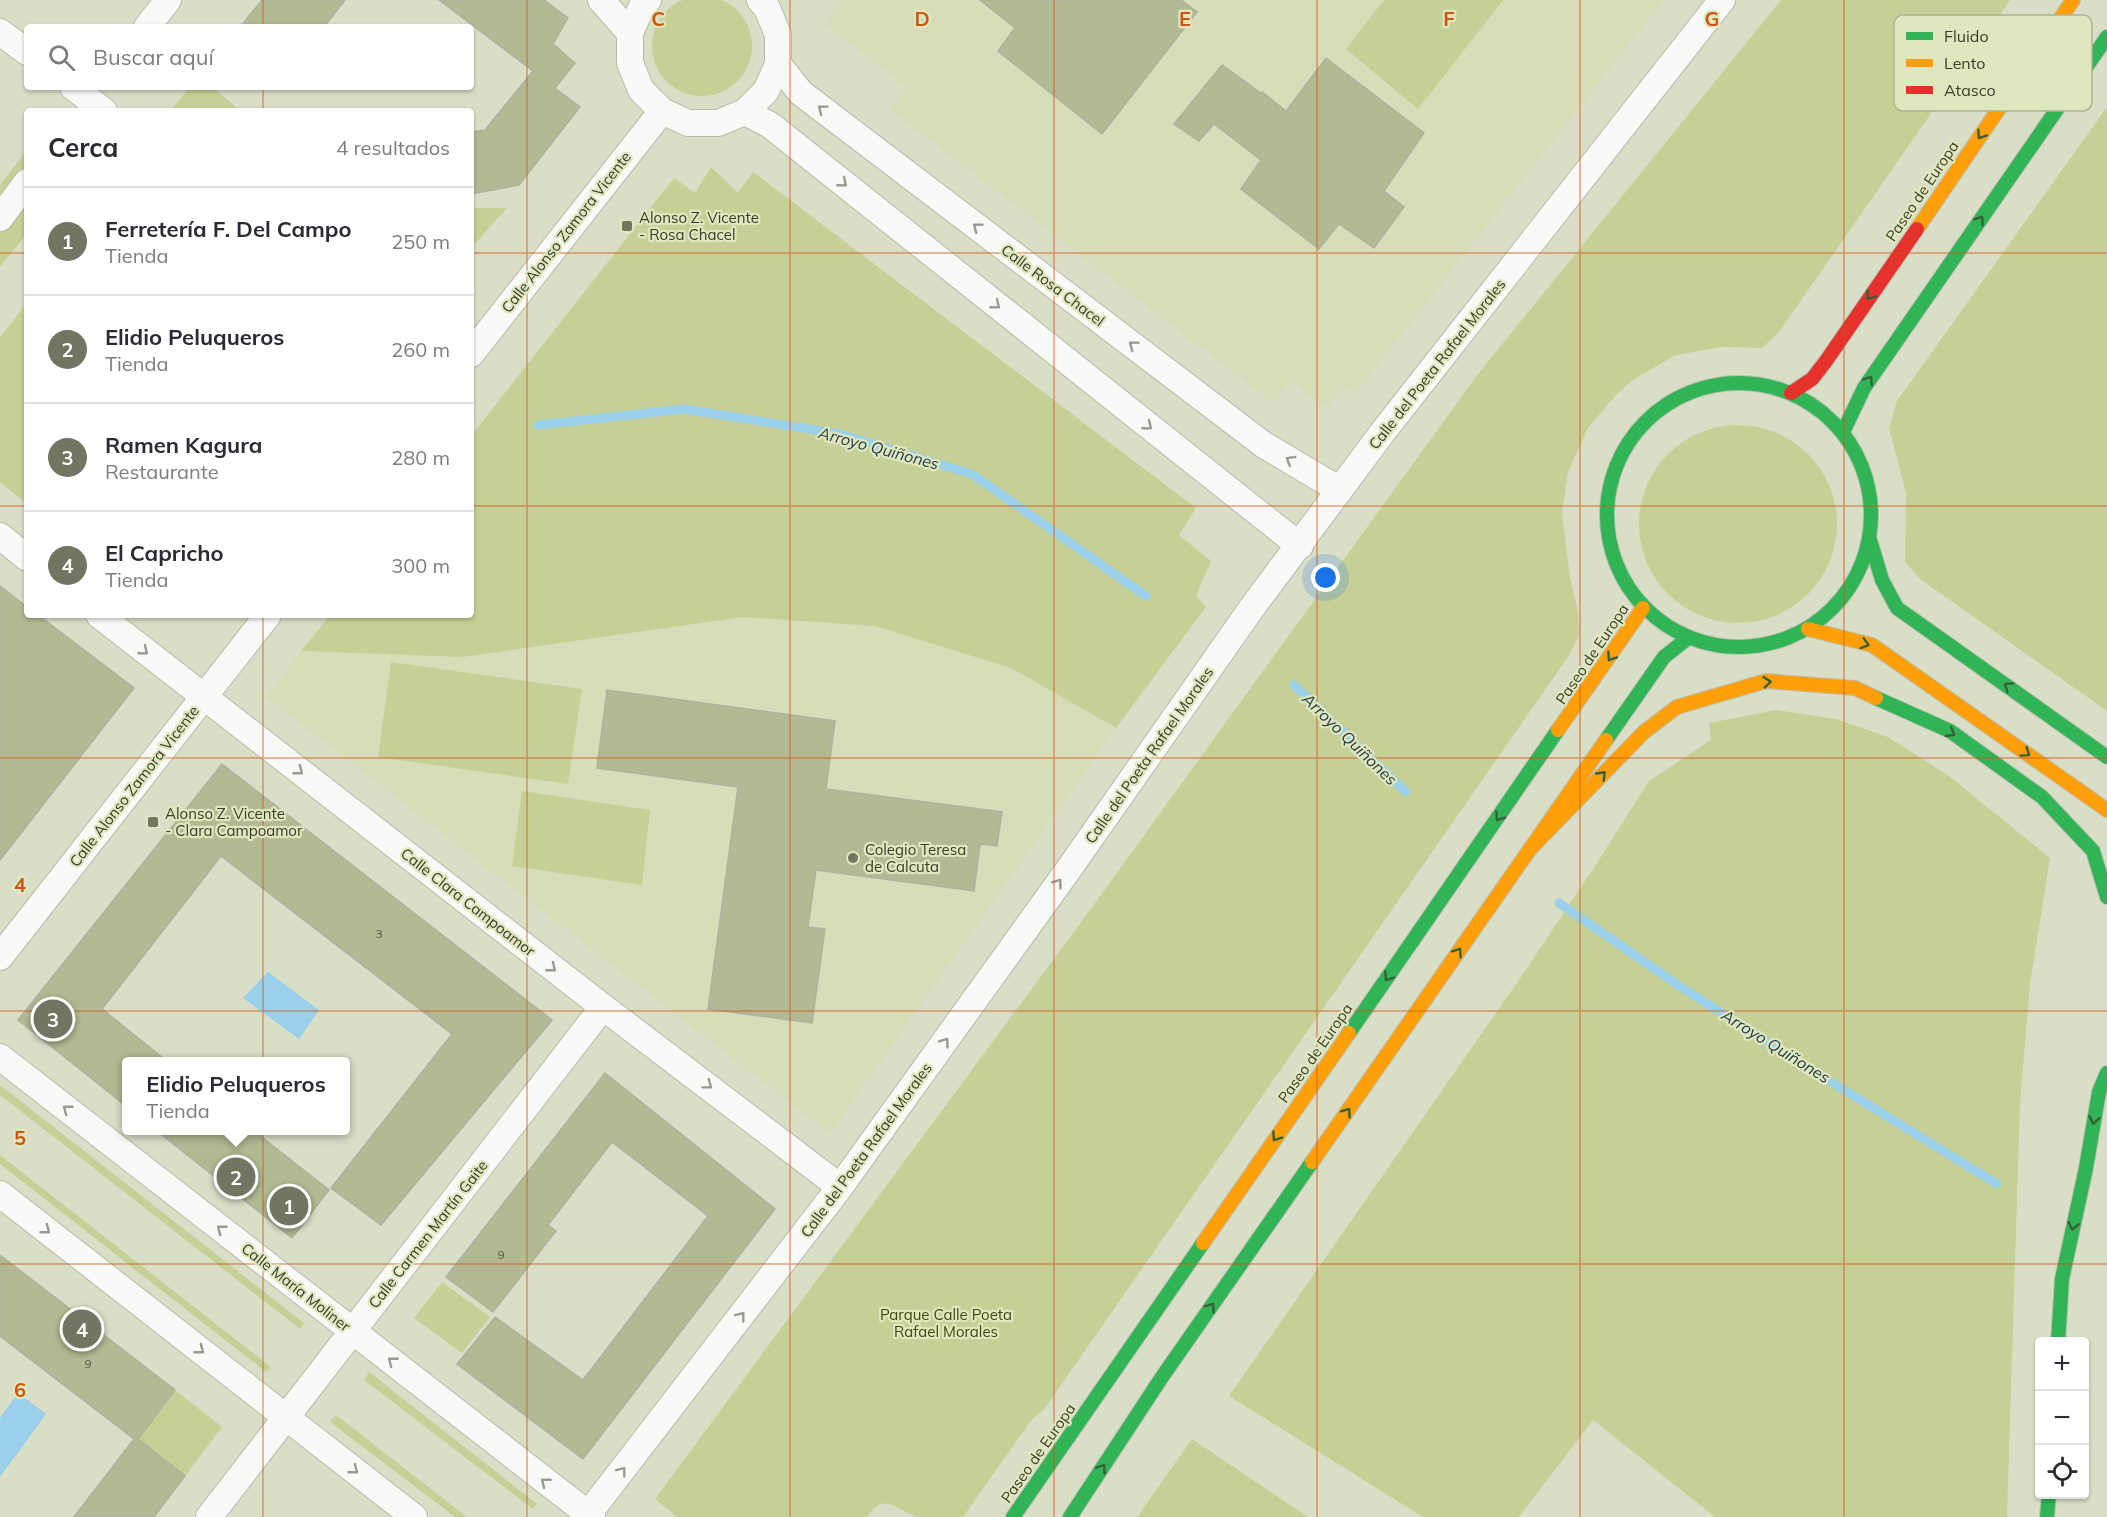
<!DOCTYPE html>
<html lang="es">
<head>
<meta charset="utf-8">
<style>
  body { margin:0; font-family:Mulish,sans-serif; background:#f7f7f7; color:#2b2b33 }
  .controls { position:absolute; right:18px; bottom:18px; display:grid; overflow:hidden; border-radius:6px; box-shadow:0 2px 4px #0004 }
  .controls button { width:54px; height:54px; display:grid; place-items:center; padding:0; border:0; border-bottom:2px solid #e1e1e2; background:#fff; color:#2b2b33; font:30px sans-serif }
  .you { position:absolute; left:1326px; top:578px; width:21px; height:21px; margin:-15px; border:4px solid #fff; border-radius:50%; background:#1a73e8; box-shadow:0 0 0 9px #1a73e833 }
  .badge { display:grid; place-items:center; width:39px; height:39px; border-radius:50%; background:#717562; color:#fff; font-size:20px; font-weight:700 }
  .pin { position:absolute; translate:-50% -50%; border:3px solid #fff; box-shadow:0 2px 6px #0006 }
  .popup { position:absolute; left:122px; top:1057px; width:228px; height:78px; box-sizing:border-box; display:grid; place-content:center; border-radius:6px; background:#fff; filter:drop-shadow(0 2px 4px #0005); font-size:20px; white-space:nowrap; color:#7c7c81 }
  .popup b { font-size:22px; color:#2b2b33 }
  .popup::after { content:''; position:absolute; left:50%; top:100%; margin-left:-12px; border:12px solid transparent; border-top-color:#fff }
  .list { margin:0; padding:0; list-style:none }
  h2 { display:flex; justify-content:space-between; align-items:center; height:78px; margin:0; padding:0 24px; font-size:26px }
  h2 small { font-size:20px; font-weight:400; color:#7c7c81 }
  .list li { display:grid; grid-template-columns:39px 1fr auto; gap:18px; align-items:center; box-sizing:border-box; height:108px; padding:0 24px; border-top:2px solid #e1e1e2 }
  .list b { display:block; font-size:22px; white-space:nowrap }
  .list p { margin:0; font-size:20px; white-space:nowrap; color:#7c7c81 }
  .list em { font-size:20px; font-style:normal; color:#7c7c81 }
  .icon { flex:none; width:33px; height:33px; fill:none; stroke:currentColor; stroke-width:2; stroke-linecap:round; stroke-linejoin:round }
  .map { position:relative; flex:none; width:2107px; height:1517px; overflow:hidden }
  .search { position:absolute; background:#fff; box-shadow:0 2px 4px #0004; left:24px; top:24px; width:450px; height:66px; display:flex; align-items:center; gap:15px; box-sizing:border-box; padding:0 21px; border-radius:6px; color:#7c7c81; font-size:22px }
  .panel { position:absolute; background:#fff; box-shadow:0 2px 4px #0004; left:24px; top:108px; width:450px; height:510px; border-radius:6px }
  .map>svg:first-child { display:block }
  .built { fill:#d6ddb8 }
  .green { fill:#c6d096 }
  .water { fill:#9ad0e9 }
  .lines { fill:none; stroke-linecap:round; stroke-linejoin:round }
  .stream { stroke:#9ad0e9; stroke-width:9 }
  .building { fill:#b3b992; stroke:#afb2a0; stroke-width:1.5 }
  .street-casing { stroke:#b7bba9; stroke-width:28 }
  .fast-casing { stroke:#bbbeb2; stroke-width:16 }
  .slow-casing { stroke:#bbbeb2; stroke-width:16 }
  .jam-casing { stroke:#bbbeb2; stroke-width:16 }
  .street { stroke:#f9faf7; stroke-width:26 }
  .fast { stroke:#30b455; stroke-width:14 }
  .slow { stroke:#ff9f0a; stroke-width:14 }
  .jam { stroke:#e5322d; stroke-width:14 }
  .oneway { stroke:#999b91 }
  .oneway2 { stroke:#366038 }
  .grid { fill:none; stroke:#ce5511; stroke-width:1.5; stroke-opacity:0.55 }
  .poi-dot { fill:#717562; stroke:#dfe7be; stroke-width:2 }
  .labels { text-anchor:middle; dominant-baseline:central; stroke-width:4.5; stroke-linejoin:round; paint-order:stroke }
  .number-label { font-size:12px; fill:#585b45 }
  .street-label { font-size:15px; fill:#393c2b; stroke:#dfe7be }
  .poi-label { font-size:15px; fill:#393c2b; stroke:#dfe7be; text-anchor:start }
  .park-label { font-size:15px; fill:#424810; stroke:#dfe7be }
  .water-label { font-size:16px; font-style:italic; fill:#233b49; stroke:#dfe7be }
  .key { fill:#dfe7be; stroke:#adb492; stroke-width:1.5 }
  .key-label { font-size:16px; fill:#393c2b }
  .grid-label { font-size:20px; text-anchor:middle; font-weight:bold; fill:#ce5511; stroke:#dfe7be; stroke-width:4.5; stroke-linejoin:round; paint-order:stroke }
</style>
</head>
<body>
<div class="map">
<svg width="2107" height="1517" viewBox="0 0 2107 1517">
  <rect width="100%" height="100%" fill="#d9dec7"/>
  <g class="built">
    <polygon points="843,0 1664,0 1356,393 1344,387 1326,408 1292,381 1273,403 889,109 908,88 824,24"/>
    <polygon points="743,617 875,626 1011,668 1116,728 830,1134 266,697 301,651 463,657"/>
  </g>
  <g class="green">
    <circle cx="702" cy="46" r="50"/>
    <polygon points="1384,0 1503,0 1418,109 1346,49"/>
    <path d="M1781 0H2010L1779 332 1762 348 1722 347 1676 355 1634 379 1616 395 1588 428 1568 472 1562 513 1570 577 1578 612 1579 636 1570 654 1045 1408 1030 1422 963 1517C949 1517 934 1517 920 1517 899 1514 886 1488 867 1517H677L655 1499 1090 910 1478 374Z"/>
    <polygon points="190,87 212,87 241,111 170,111"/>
    <polygon points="2107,107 2107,711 1920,579 1905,562 1906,493 1889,428 1897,401"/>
    <polygon points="27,150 27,233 0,267 0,185"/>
    <polygon points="711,167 738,193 753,172 1196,508 1179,535 1211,561 1196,596 1206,607 1116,728 1011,668 875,626 743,617 463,657 301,651 330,615 471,615 471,436 674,178 695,193"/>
    <polygon points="471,208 507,208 471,248"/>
    <polygon points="27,303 27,504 0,482 0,337"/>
    <circle cx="1738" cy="524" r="99"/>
    <polygon points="391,662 582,689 568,784 378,757"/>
    <polygon points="1776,710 1836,719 1888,737 1949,776 2050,858 2030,984 2020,1104 2007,1517 1715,1517 1593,1420 1519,1517 1423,1517 1229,1396 1521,977 1595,866 1649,781 1711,740 1709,723"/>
    <polygon points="522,791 650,810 642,885 512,866"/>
    <polygon points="0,1085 304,1323 300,1329 0,1095"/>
    <polygon points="0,1155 271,1367 266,1372 0,1164"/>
    <polygon points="442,1282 490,1317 462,1353 414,1318"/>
    <polygon points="369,1372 537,1504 533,1509 364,1380"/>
    <polygon points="175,1390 222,1427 185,1476 138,1439"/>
    <polygon points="336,1415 467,1517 455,1517 330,1422"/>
    <polygon points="1192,1439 1308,1517 1137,1517"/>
  </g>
  <g class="water">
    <polygon points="268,972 319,1010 299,1039 243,998"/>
    <polygon points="18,1393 46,1414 0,1477 0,1418"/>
  </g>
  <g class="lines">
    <g class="stream">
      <polyline points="538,425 684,409 840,434 972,474 1146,596"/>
      <polyline points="1294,685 1406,792"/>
      <polyline points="1559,903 1681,987 1802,1064 1997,1184"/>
    </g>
  </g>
  <g class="building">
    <polygon points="262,0 345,0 324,27 240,27"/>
    <polygon points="439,0 544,0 568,18 553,44 575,63 555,88 580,107 519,185 471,194 471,132 485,130 533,71"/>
    <polygon points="980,0 1181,0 1197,12 1102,134 998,51 1015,28"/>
    <polygon points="1326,58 1424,133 1384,191 1404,207 1374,248 1339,224 1319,249 1241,189 1261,160 1214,124 1199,141 1174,124 1222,65 1261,93 1262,92 1286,111"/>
    <polygon points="0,586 27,607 27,615 38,615 134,688 0,860"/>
    <polygon points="607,690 835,721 826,789 1002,812 997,846 980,844 974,891 816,870 808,927 825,929 812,1023 708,1009 738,787 597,768"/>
    <polygon points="222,764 552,1020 381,1225 331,1188 452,1034 221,856 102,1009 168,1062 126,1062 126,1106 18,1020"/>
    <polygon points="605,1073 775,1209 583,1459 457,1364 495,1317 583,1380 708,1216 612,1142 548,1225 556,1231 493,1312 446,1277"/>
    <polygon points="157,1131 254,1131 329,1190 292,1238"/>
    <polygon points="0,1255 175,1390 138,1439 185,1476 154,1517 74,1517 134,1439 0,1336"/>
  </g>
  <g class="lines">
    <g class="street-casing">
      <g id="street">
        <polyline points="601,0 630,33"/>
        <polyline points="648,0 642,6 630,33 630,63 641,90 662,111 688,123 718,123 745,112 766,91 778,64 778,35 767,8 760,0"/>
        <polyline points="147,27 168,0"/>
        <polyline points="0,32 27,52"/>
        <polyline points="778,64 801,93 1264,445 1340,490"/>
        <polyline points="73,87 104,111"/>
        <polyline points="745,112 770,125 1300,546"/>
        <polyline points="0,218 27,182"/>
        <polyline points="471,354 662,111"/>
        <polyline points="0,536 27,558"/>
        <polyline points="99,615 603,1007 840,1187"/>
        <polyline points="0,957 268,615"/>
        <polyline points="0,1057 592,1517"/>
        <polyline points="0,1194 414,1517"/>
        <polyline points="209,1517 603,1007"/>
        <polyline points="586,1517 840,1187 1071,866 1251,609 1382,433 1722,0"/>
      </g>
    </g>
    <g class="fast-casing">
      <g id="fast">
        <circle cx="1739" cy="515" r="132"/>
        <polyline points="1843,432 1864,388 2107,37"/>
        <polyline points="1870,540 1882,580 1897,608 2107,757"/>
        <polyline points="1876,698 1950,731 2042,797 2093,851 2107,897"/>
        <polyline points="1606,740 1664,657 1688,638"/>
        <polyline points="1349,1033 1558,730"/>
        <polyline points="2058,1342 2062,1279 2086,1168 2099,1092 2107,1073"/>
        <polyline points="1013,1517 1203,1243"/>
        <polyline points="1070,1517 1162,1377 1312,1162"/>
        <polyline points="2047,1517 2049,1494"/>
      </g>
    </g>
    <g class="slow-casing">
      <g id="slow">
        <polyline points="1917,229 2073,0"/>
        <polyline points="1808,629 1872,645 2107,810"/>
        <polyline points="1558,730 1643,608"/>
        <polyline points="1532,847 1644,732 1677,707 1766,681 1855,688 1876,698"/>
        <polyline points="1312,1162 1606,740"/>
        <polyline points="1203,1243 1349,1033"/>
      </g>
    </g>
    <g class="jam-casing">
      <polyline id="jam" points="1791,393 1812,379 1826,361 1917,229"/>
    </g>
    <use href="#street" class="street"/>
    <use href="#fast" class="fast"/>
    <use href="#slow" class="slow"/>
    <use href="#jam" class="jam"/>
  </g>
  <defs><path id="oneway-chevron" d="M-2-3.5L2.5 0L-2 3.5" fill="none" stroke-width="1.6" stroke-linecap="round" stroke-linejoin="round" transform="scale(1.5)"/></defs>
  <g class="oneway">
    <use href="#oneway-chevron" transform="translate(822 109) rotate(-143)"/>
    <use href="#oneway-chevron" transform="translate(843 183) rotate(39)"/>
    <use href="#oneway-chevron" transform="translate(977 227) rotate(-143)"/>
    <use href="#oneway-chevron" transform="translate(996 305) rotate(39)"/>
    <use href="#oneway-chevron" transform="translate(1133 345) rotate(-143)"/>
    <use href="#oneway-chevron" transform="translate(1148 426) rotate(39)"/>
    <use href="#oneway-chevron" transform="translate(1290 460) rotate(-149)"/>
    <use href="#oneway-chevron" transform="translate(144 651) rotate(39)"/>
    <use href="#oneway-chevron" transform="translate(299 771) rotate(38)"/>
    <use href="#oneway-chevron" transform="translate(1058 883) rotate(-54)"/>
    <use href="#oneway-chevron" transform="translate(552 968) rotate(38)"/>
    <use href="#oneway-chevron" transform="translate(945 1042) rotate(-54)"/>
    <use href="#oneway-chevron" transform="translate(708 1085) rotate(37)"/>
    <use href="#oneway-chevron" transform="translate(67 1109) rotate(-142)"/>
    <use href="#oneway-chevron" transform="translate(221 1229) rotate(-142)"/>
    <use href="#oneway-chevron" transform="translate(46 1230) rotate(38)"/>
    <use href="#oneway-chevron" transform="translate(741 1316) rotate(-52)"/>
    <use href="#oneway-chevron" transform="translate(200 1350) rotate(38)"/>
    <use href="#oneway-chevron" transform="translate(392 1361) rotate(-142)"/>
    <use href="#oneway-chevron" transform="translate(354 1470) rotate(38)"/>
    <use href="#oneway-chevron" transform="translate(622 1471) rotate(-52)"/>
    <use href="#oneway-chevron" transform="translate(545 1482) rotate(-142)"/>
  </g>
  <g class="oneway2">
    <use href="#oneway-chevron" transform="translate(1981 135) rotate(124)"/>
    <use href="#oneway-chevron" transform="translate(1980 220) rotate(-55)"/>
    <use href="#oneway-chevron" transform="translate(1870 296) rotate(124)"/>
    <use href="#oneway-chevron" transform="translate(1869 380) rotate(-56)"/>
    <use href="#oneway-chevron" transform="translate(1865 644) rotate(17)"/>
    <use href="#oneway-chevron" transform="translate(1611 657) rotate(124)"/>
    <use href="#oneway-chevron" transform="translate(1767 682) rotate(-6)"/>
    <use href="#oneway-chevron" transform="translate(2008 686) rotate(-145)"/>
    <use href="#oneway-chevron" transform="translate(1951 733) rotate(31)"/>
    <use href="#oneway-chevron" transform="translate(2026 753) rotate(35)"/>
    <use href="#oneway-chevron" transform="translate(1602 775) rotate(-46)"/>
    <use href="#oneway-chevron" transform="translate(1499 817) rotate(125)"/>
    <use href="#oneway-chevron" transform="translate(1458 952) rotate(-55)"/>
    <use href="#oneway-chevron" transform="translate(1388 977) rotate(125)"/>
    <use href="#oneway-chevron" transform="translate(1347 1112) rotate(-55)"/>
    <use href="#oneway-chevron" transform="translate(2094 1120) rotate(100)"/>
    <use href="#oneway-chevron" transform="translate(1276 1137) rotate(125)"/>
    <use href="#oneway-chevron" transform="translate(2073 1226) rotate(102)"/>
    <use href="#oneway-chevron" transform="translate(1211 1307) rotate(-55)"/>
    <use href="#oneway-chevron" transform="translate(1102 1468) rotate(-56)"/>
  </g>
  <path class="grid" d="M263 0V27M527 0V1517M790 0V1517M1054 0V1517M1317 0V1517M1580 0V1517M1844 0V1517M263 87V111M0 253H27M471 253H2107M0 506H27M471 506H2107M263 615V1517M0 758H2107M0 1011H2107M0 1264H2107"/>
  <g class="poi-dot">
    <rect x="621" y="220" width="12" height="12" rx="3"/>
    <rect x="147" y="816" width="12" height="12" rx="3"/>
    <circle cx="853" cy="858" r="6"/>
  </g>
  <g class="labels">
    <g class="number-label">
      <text x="379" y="933">3</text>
      <text x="501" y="1254">9</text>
      <text x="88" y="1363">9</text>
    </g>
    <g class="street-label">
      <text transform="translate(1922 191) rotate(-56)">Paseo de Europa</text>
      <text transform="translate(566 232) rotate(-52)">Calle Alonso Zamora Vicente</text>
      <text transform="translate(1053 285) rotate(37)">Calle Rosa Chacel</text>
      <text transform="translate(1437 364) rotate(-52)">Calle del Poeta Rafael Morales</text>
      <text transform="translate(1592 654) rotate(-56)">Paseo de Europa</text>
      <text transform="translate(1149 755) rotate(-55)">Calle del Poeta Rafael Morales</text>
      <text transform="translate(134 786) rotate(-52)">Calle Alonso Zamora Vicente</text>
      <text transform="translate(468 902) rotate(38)">Calle Clara Campoamor</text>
      <text transform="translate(1315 1053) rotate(-55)">Paseo de Europa</text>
      <text transform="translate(866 1150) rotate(-54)">Calle del Poeta Rafael Morales</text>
      <text transform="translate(428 1234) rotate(-52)">Calle Carmen Martín Gaite</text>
      <text transform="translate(296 1287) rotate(38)">Calle María Moliner</text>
      <text transform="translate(1038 1453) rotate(-55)">Paseo de Europa</text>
    </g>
    <g class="poi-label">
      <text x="639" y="217">Alonso Z. Vicente<tspan x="639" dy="17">- Rosa Chacel</tspan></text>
      <text x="165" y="813">Alonso Z. Vicente<tspan x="165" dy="17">- Clara Campoamor</tspan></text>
      <text x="865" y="849">Colegio Teresa<tspan x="865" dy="17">de Calcuta</tspan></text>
    </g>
    <g class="park-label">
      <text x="946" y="1314">Parque Calle Poeta<tspan x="946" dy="17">Rafael Morales</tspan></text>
    </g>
    <g class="water-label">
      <text transform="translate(879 448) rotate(15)">Arroyo Quiñones</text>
      <text transform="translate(1350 739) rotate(44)">Arroyo Quiñones</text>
      <text transform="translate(1776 1046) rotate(32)">Arroyo Quiñones</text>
    </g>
  </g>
  <rect x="1894" y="15" width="198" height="96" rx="9" class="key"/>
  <rect x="1906" y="32" width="27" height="8" fill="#30b455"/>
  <rect x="1906" y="59" width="27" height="8" fill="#ff9f0a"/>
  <rect x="1906" y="86" width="27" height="8" fill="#e5322d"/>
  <g class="key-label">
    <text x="1944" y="42">Fluido</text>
    <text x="1944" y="69">Lento</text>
    <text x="1944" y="96">Atasco</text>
  </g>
  <g class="grid-label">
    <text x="658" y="26">C</text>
    <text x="922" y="26">D</text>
    <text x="1185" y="26">E</text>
    <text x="1449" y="26">F</text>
    <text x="1712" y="26">G</text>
    <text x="20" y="892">4</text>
    <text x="20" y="1145">5</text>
    <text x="20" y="1397">6</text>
  </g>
</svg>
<div class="controls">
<button>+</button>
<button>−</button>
<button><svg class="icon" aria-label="locate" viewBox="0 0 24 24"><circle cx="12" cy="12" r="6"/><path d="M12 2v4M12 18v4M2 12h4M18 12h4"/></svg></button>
</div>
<div class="you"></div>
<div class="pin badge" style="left:289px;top:1206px">1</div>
<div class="pin badge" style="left:236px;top:1177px">2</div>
<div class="popup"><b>Elidio Peluqueros</b>Tienda</div>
<div class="pin badge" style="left:53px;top:1019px">3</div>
<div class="pin badge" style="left:82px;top:1329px">4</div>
<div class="search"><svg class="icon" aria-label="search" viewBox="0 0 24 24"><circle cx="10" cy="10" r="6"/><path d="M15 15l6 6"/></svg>Buscar aquí</div>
<section class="panel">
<h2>Cerca<small>4 resultados</small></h2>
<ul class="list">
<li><span class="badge">1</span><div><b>Ferretería F. Del Campo</b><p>Tienda</p></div><em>250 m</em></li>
<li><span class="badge">2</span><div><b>Elidio Peluqueros</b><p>Tienda</p></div><em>260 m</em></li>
<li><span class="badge">3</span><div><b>Ramen Kagura</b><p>Restaurante</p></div><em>280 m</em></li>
<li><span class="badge">4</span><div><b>El Capricho</b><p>Tienda</p></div><em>300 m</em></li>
</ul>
</section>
</div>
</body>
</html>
